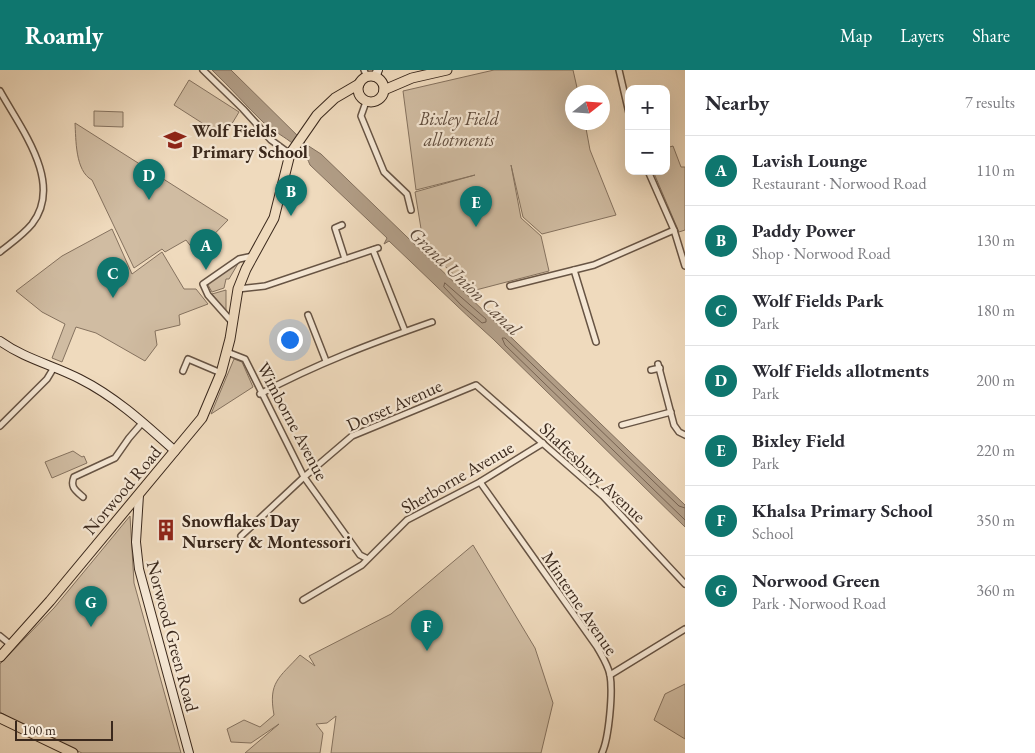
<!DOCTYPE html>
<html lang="en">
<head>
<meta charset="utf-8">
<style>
  body { margin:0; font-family:"EB Garamond",serif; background:#f7f7f7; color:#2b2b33 }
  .controls { position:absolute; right:15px; top:15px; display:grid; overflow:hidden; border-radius:10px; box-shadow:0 5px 20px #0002 }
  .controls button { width:45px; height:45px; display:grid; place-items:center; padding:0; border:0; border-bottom:1px solid #e1e1e2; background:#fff; color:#2b2b33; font:25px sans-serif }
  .compass { position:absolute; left:565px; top:15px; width:45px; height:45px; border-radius:50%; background:#fff; box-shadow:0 5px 20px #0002; rotate:73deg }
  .scale { position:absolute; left:15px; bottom:12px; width:98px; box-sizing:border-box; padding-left:5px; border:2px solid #3a281c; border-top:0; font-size:14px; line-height:18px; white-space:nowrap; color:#3a281c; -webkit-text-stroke:4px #f5e7d4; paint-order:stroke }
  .you { position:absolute; left:289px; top:269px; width:18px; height:18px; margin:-12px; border:4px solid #fff; border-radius:50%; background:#1a73e8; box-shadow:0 0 0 8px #1a73e833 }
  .badge { display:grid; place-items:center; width:32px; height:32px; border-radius:50%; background:#0f766e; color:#fff; font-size:16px; font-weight:700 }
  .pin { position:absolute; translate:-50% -41px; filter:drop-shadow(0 1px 2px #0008) }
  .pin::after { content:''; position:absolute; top:26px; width:18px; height:15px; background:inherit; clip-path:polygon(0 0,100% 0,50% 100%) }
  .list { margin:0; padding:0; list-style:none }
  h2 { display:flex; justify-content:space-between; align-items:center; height:65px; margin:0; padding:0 20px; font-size:21px }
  h2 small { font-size:16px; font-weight:400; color:#7c7c81 }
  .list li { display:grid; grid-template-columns:32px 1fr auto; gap:15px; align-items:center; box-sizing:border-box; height:70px; padding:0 20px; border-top:1px solid #e1e1e2 }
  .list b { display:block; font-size:19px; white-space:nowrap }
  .list p { margin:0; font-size:16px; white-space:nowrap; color:#7c7c81 }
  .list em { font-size:16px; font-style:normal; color:#7c7c81 }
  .map { position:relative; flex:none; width:685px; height:683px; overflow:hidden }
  header { display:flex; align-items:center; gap:30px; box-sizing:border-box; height:70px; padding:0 25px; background:#0f766e; color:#fff }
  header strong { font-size:24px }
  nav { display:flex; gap:28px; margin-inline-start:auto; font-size:18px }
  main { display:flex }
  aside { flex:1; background:#fff }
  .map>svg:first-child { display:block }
  .green { fill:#d0bca2; stroke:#85725f }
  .water { fill:#b19d86; stroke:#816e5c }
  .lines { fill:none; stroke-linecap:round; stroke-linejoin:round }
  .shore { stroke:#766251; stroke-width:1 }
  .street-casing { stroke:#675444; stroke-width:8 }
  .secondary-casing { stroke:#3a281c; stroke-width:10 }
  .primary-casing { stroke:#3a281c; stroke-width:11 }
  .street { stroke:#f5e7d4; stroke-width:5 }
  .secondary { stroke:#f5e7d4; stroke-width:8 }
  .primary { stroke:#efdabd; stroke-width:9 }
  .labels { text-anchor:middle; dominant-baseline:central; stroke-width:4.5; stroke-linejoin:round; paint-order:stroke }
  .park-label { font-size:18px; font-style:italic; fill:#604d3e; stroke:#f5e7d4 }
  .poi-label { font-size:18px; font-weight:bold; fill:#3a281c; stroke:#f5e7d4; text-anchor:start }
  .street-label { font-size:18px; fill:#3a281c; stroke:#f5e7d4 }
  .water-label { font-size:19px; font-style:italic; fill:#5e4b3c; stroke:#f5e7d4 }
</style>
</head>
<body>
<header>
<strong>Roamly</strong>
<nav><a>Map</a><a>Layers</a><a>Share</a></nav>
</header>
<main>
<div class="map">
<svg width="685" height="683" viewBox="0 0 685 683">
  <rect width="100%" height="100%" fill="#efdabd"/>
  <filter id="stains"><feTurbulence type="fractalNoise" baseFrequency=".004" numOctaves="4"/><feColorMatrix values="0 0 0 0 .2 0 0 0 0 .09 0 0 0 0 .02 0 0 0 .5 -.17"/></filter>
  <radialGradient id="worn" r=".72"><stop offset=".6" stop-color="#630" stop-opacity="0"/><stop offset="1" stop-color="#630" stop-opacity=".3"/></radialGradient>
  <g class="green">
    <polygon points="494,0 573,0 578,22 572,22 572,52 585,53 590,80 616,145 542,164 523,147 511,95 521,148 541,166 549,201 472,221 424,177 415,122 475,105 416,120 403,21"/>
    <polygon points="189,10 239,42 224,67 174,35"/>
    <polygon points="94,41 123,42 123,57 94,56"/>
    <path d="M75 53 228 150 196 183 186 170 165 182 162 179 134 198 92 110C75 101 76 69 75 53Z"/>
    <polygon points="673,76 681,97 685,97 685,160 679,162 653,101 666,101 666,78"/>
    <polygon points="112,159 132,204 162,182 184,219 196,219 208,234 179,245 180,255 155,261 157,275 145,291 96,263 76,257 62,292 52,288 65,254 42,242 16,221 62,186"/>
    <polygon points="239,192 229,209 226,209 224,218 212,222 208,215 214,208"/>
    <polygon points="226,220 226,241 212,224"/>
    <polygon points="234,289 242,292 253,317 211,344"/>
    <polygon points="73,381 82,387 84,386 87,393 52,408 45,392"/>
    <polygon points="130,446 134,513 181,683 82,683 27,658 0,642 0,594 54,538"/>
    <path d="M473 475 535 578 553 633 541 683H331L336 646 327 653 316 654 323 663 320 683H245L279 654 251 673 231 672 227 659 244 650 260 657 274 645C268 612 279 608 300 585L315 596 309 586 391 544Z"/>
    <polygon points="685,614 685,669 654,650 665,624"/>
  </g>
  <path class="water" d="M212 0H231L307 75 321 84 685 435V457L493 269C457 237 424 204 389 171L384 174 387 168 310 95C303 75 279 66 264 53 246 36 230 17 212 0Z"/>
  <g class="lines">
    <g class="shore">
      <polygon points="445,213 486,249 486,252 482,253 461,235 444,217"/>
      <polyline points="685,438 679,436 505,268 502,268 505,275 685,450"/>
    </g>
    <g class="street-casing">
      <g id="street">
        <polyline points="203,0 243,39 271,70 290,84"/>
        <polyline points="364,0 367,7"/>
        <polyline points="619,0 629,43"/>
        <path d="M0 21C21 59 64 113 32 154 23 165 11 173 0 182"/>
        <polyline points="366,32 361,46 384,102 407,124 411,140"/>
        <polyline points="648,101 674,160 685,196"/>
        <polyline points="342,155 335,158 345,189"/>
        <polyline points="373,180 405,261"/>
        <polyline points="574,200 596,272"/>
        <polyline points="510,216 594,195 674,160"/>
        <polyline points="238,219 265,216 378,178"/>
        <polyline points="308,245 326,291"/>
        <polyline points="232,252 208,225 203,214 239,189 253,186"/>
        <polyline points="227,282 245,289 304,407 360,485 366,488"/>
        <polyline points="658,294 674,355 679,362 685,365"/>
        <polyline points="651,300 660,298"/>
        <polyline points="183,301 188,289 221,303"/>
        <path d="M260 324C316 294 372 273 432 252"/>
        <polyline points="622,355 671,342"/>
        <polyline points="0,356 47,309 53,299"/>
        <path d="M480 412 597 577C602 586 608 595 610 605 613 622 609 668 602 683"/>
        <path d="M83 427C75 420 70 417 74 407L115 388 129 368 142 353"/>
        <polyline points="241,466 304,407 352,366 476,315 603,426 685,514"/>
        <polyline points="303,530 362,495 407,450 480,412 543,373"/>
        <polyline points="0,566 11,575"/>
        <polyline points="610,605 685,559"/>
      </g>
    </g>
    <g class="secondary-casing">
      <g id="secondary">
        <polyline points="375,7 378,0"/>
        <path d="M0 271C25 289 53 295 80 309 116 327 146 355 175 381"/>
        <polyline points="139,425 136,472 139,499 189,683"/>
      </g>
    </g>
    <g class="primary-casing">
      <g id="primary">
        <circle cx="371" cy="19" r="13"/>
        <polyline points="384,20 412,8 447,0"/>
        <polyline points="0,587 50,531 202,348 221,303 230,269 238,219 246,199 274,148 290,84 317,45 335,28 359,14"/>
        <polyline points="0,648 73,683"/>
      </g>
    </g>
    <use href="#street" class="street"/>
    <use href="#secondary" class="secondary"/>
    <use href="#primary" class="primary"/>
  </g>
  <defs>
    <g id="school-bare" transform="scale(1.725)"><path d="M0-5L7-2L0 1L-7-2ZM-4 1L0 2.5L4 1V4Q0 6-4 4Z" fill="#8f2418" stroke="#f5e7d4" stroke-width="2.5" paint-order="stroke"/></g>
    <g id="building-bare" transform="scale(1.725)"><path d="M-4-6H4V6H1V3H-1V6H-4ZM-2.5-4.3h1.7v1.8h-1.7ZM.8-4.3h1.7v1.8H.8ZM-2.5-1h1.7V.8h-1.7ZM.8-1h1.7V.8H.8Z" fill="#8f2418" stroke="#f5e7d4" stroke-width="2.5" paint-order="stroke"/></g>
  </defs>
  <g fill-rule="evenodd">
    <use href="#school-bare" x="175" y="70"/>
    <use href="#building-bare" x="166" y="460"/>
  </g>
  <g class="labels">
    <g class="park-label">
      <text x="459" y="48">Bixley Field<tspan x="459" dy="21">allotments</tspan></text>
    </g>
    <g class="poi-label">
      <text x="192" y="60">Wolf Fields<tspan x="192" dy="21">Primary School</tspan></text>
      <text x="182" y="450">Snowflakes Day<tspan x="182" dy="21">Nursery &amp; Montessori</tspan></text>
    </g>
    <g class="street-label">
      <text transform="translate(394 335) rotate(-24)">Dorset Avenue</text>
      <text transform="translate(293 351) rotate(62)">Wimborne Avenue</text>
      <text transform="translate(593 402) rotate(43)">Shaftesbury Avenue</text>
      <text transform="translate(457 407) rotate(-30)">Sherborne Avenue</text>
      <text transform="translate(122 420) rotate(-50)">Norwood Road</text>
      <text transform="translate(580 533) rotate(56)">Minterne Avenue</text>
      <text transform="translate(173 566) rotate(75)">Norwood Green Road</text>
    </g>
    <g class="water-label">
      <text transform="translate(465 211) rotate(44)">Grand Union Canal</text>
    </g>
  </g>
  <rect width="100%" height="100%" filter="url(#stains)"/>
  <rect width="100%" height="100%" fill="url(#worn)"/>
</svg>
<div class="controls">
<button>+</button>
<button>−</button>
</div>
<svg class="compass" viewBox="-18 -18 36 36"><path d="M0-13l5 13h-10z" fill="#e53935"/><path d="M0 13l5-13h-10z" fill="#7c7c81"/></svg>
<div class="scale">100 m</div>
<div class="you"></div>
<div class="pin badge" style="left:206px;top:200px">A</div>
<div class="pin badge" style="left:291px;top:146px">B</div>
<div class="pin badge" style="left:113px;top:228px">C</div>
<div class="pin badge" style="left:149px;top:130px">D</div>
<div class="pin badge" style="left:476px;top:157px">E</div>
<div class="pin badge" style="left:427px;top:581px">F</div>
<div class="pin badge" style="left:91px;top:557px">G</div>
</div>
<aside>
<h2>Nearby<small>7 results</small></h2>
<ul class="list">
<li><span class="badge">A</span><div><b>Lavish Lounge</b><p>Restaurant · Norwood Road</p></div><em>110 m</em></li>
<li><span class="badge">B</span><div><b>Paddy Power</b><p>Shop · Norwood Road</p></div><em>130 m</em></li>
<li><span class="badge">C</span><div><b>Wolf Fields Park</b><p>Park</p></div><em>180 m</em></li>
<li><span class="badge">D</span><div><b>Wolf Fields allotments</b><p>Park</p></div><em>200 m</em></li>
<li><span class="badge">E</span><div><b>Bixley Field</b><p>Park</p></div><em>220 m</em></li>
<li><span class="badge">F</span><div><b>Khalsa Primary School</b><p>School</p></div><em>350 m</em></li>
<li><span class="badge">G</span><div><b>Norwood Green</b><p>Park · Norwood Road</p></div><em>360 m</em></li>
</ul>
</aside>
</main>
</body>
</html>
